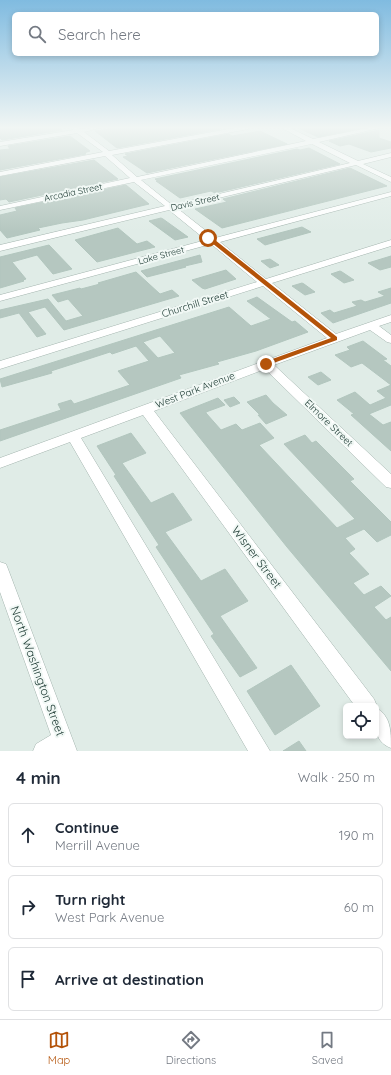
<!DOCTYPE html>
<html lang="en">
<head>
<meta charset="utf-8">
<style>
  body { margin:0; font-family:Quicksand,sans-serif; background:#f2f2f3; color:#1f2937 }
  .controls { position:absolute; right:12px; bottom:12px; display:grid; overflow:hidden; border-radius:6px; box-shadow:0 2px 6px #0003 }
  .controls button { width:36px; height:36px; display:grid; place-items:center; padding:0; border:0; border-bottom:1px solid #e0e1e3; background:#fff; color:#1f2937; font:20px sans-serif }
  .stop { position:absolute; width:12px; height:12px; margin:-9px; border:3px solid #b45309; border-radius:50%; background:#fff }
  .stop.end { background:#b45309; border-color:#fff; box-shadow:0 1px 4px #0008 }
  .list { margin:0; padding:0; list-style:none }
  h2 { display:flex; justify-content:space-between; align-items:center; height:52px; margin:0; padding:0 16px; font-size:17px }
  h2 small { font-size:13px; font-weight:400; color:#747a83 }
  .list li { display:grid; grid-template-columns:26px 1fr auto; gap:12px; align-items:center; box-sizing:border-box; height:64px; margin:0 8px 8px; padding:0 8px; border:1px solid #e0e1e3; border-radius:6px }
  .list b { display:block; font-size:15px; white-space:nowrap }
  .list p { margin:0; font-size:13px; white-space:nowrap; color:#747a83 }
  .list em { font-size:13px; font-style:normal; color:#747a83 }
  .icon { flex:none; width:22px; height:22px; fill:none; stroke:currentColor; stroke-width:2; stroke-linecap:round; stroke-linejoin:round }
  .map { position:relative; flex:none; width:391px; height:751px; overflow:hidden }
  .search { position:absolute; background:#fff; box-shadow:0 2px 6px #0003; left:12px; right:12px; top:12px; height:44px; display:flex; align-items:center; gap:10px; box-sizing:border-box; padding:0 14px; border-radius:6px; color:#747a83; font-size:15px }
  .sheet { height:268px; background:#fff }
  nav { display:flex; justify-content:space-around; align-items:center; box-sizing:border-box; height:56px; border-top:1px solid #e0e1e3; background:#fff; font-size:11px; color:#747a83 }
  nav a { display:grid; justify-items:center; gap:2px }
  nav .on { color:#b45309 }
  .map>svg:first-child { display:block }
  .building { fill:#b5c7c0; stroke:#b2c6be; fill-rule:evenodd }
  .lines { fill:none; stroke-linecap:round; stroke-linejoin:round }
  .minor-casing { stroke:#a3b4ae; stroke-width:1 }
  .minor { fill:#fff; fill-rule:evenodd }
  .route { fill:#b45309 }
  .labels { text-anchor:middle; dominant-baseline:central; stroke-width:4; stroke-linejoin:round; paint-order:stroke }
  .far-street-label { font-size:9px; fill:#203d36; stroke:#f1f8f5 }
  .street-label { font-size:10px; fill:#203d36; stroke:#f1f8f5 }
  .near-street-label { font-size:12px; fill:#203d36; stroke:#f1f8f5 }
</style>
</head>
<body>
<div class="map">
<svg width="391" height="751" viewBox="0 0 391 751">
  <rect width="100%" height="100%" fill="#e0ece7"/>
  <g class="building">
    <polygon points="0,127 57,127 62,130 2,140 0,138"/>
    <polygon points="125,127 216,127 220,129 117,148 95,131"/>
    <polygon points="296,127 366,127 318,137"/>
    <polygon points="379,130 379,138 391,142 391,148 371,152 349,144 340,146 329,141"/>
    <polygon points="260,131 287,144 147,173 123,157 128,156 125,154 229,134 232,136"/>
    <polygon points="70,136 90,151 84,153 86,154 0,170 0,150 10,149 8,146"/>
    <polygon points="309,148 340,164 215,193 211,191 180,198 156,181 158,181 155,179 297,149 300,150"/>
    <polygon points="94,160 118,179 9,202 6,199 0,200 0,177"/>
    <polygon points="350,168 387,186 222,228 195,209 227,202 223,199"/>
    <polygon points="126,185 149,204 83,220 62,223 38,228 40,230 7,238 0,230 0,215 17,211 15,208"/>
    <polygon points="161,218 163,219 188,237 175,240 149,221"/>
    <polygon points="302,227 311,232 265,245 257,239"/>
    <polygon points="118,228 137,244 147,241 155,247 97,262 75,240"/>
    <polygon points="49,245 72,269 53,274 37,255 12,262 26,279 23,280 24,281 0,288 0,257"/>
    <polygon points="200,255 202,262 185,266 186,267 147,277 141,271"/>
    <polygon points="391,256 391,267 380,270 368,263"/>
    <polygon points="270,259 279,265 270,268 261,261"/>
    <polygon points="226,270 236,279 205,289 202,288 192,280"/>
    <polygon points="340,271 342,272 354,280 344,283 331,274"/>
    <polygon points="136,272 160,294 172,290 179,296 64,330 45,307 28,312 46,334 37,337 19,313 0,318 0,310 48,299 66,321 83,316 68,299 58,302 52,295 80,288 81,289 100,284 98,283"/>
    <polygon points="302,283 304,284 315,292 305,295 292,286"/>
    <polygon points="391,288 391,303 333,323 321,313 330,310 334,313 357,306 352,302 361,300 365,302 385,296 378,292"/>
    <path d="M257 297 292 322 295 321 308 332 256 351 217 362 219 364 179 375 181 378 0 441V430L61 410 58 404 71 400 74 404 130 385 118 371 149 361 136 346 112 354 110 352 51 371 52 373 2 387 0 379 229 307 251 326 271 319 247 301ZM160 336 175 353 158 358 143 342Z"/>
    <polygon points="363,341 387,359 383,360 391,366 391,405 369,414 383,425 391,422 391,451 351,415 354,414 337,400 355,392 370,405 386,398 377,391 391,385 362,363 351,367 335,355 350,350 347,347"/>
    <polygon points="321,372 331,380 318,385 308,377"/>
    <polygon points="266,395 273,403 287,415 266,424 258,415 260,415 247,402"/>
    <polygon points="234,397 240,403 230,407 224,400"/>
    <polygon points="218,398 225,405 206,412 206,413 221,430 236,424 242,430 260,423 274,438 259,445 337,528 355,519 284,444 305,435 312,443 316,441 354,479 350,481 391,522 391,535 377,542 364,529 345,538 355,549 349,553 369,574 353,583 364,595 381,586 391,596 374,607 386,620 391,617 391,671 287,547 180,413"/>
    <polygon points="131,433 146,453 122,463 151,503 173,493 192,520 165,532 201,581 225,569 248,601 220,616 257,668 240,677 211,636 214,634 156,547 159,545 114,476 116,475 97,446"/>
    <polygon points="291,665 320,706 275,735 247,691"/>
    <polygon points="299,741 306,751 283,751"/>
  </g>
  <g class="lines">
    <g class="minor-casing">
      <g id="minor">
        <path d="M71 127H78L80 129 103 127 84 132 109 151 239 127H251L248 129 112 155 137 177 306 141 280 127H288L313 139 373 127H384L319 142 358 161 391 153V157L363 164 391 177V182L356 165 177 208 215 238 391 192V196L220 242 266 279 391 240V246L272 283 336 334 391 315V322L379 326 391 335V343L387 342 370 330 274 365 391 474V488L386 487 265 369 154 411 374 699 377 706 376 708C391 716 391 731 391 748 372 741 376 723 376 706H355L143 415 81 438 270 751H248L70 442 0 468V458L327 338 263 286 0 369V361L257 282 211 244 0 301V295L206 240 169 210 0 251V245L165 206 134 182 0 210V206L130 178 105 156 0 176V172L103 152 77 133 0 146V142L73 130ZM312 144 350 163 172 205 141 180Z"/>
        <polygon points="0,562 6,564 8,569 77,751 33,751 36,744 51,735 0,592"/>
      </g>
    </g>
    <use href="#minor" class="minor"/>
  </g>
  <linearGradient id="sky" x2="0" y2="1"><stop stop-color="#80bbe0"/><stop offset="0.55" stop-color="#f1f6f4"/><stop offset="1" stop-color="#f1f6f4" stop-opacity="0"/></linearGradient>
  <rect width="391" height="232" fill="url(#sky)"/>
  <polygon class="route" points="207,236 210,236 337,337 337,340 268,365 264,365 264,362 331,338 207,239"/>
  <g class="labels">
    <g class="far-street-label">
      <text transform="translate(73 192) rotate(-12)">Arcadia Street</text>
      <text transform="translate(195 202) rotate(-13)">Davis Street</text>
      <text transform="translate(161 255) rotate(-15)">Lake Street</text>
    </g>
    <g class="street-label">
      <text transform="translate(195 304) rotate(-17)">Churchill Street</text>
      <text transform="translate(195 390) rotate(-21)">West Park Avenue</text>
      <text transform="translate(329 423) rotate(44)">Elmore Street</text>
    </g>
    <g class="near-street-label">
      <text transform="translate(257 557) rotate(53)">Wisner Street</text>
      <text transform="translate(38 671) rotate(70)">North Washington Street</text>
    </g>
  </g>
</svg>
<div class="controls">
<button><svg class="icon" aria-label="locate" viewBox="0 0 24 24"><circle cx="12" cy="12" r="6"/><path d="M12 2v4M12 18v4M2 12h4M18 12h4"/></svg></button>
</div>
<div class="stop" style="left:208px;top:238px"></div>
<div class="stop end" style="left:266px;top:364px"></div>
<div class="search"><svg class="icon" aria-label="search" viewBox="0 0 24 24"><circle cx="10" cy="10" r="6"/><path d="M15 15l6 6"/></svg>Search here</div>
</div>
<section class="sheet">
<h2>4 min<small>Walk · 250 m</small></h2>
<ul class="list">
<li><svg class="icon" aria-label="ahead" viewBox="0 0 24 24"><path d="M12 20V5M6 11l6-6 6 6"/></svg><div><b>Continue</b><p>Merrill Avenue</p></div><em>190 m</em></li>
<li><svg class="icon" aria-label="right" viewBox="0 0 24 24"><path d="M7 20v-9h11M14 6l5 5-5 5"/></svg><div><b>Turn right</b><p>West Park Avenue</p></div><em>60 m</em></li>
<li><svg class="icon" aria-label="arrive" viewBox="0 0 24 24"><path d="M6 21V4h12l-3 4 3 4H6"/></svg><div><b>Arrive at destination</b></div></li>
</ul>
</section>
<nav>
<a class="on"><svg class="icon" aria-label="map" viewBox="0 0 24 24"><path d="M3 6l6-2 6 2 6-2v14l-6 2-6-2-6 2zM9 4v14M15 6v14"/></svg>Map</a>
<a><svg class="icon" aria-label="directions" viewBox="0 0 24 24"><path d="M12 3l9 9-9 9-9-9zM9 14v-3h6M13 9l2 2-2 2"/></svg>Directions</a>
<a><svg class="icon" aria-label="saved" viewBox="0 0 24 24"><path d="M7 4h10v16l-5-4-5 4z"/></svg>Saved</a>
</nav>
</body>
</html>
